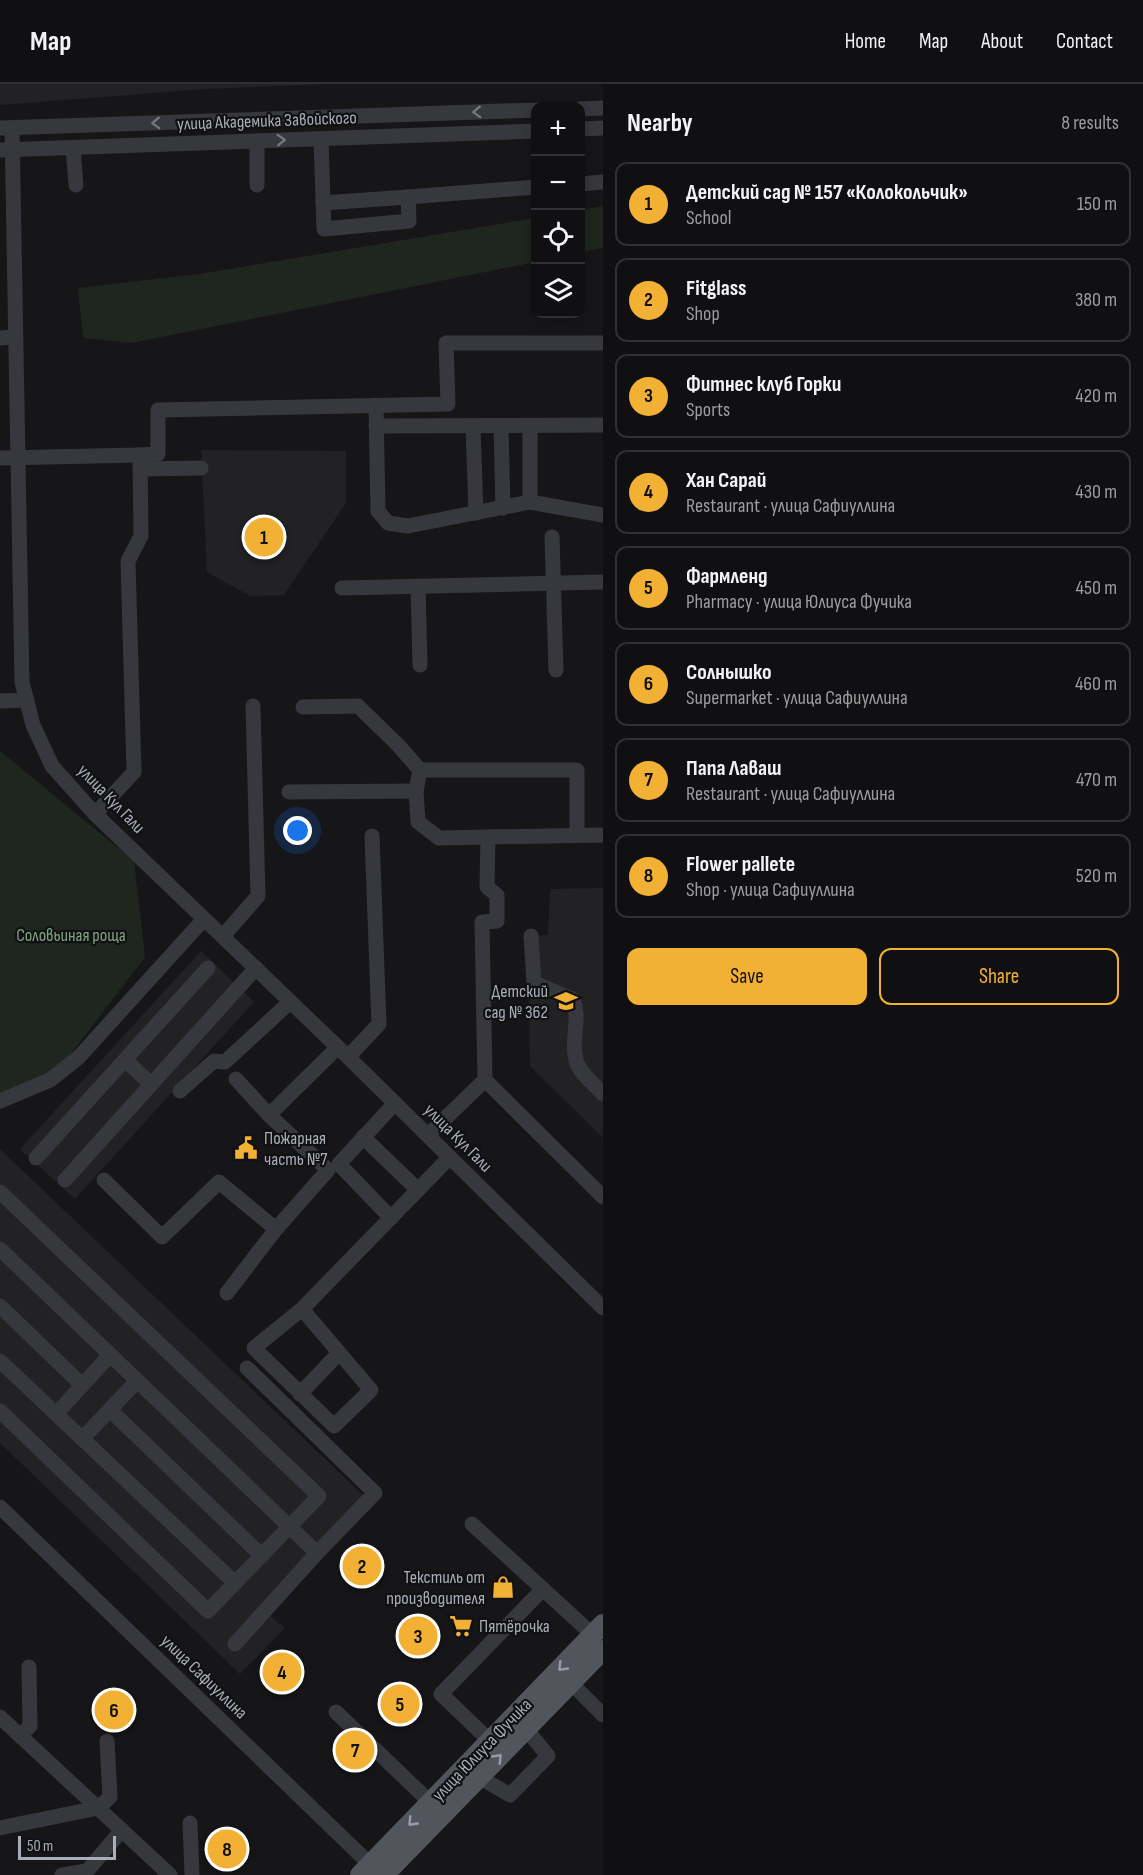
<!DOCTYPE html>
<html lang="en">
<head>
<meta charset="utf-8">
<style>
  body { margin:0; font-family:"Sofia Sans Condensed",sans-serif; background:#1e1e20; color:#f1f3f6 }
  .controls { position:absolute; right:18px; top:18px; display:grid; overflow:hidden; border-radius:12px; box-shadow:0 3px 15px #0003 }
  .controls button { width:54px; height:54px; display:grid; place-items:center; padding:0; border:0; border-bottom:2px solid #303032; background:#101012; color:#f1f3f6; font:30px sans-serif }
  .scale { position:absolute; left:18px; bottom:15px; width:98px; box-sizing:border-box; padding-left:6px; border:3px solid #a8adb8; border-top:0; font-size:16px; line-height:21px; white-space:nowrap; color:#a8adb8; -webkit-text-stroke:4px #111113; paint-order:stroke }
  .you { position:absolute; left:298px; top:747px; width:21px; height:21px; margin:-15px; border:4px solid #fff; border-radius:50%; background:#1a73e8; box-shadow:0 0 0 9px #1a73e833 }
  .badge { display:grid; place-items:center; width:39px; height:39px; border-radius:50%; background:#f2b134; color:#111; font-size:20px; font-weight:700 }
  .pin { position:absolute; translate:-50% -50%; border:3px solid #fff; box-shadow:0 2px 6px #0006 }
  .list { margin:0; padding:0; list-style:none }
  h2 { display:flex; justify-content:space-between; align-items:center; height:78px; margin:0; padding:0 24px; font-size:26px }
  h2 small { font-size:20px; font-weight:400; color:#9c9d9f }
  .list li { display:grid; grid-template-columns:39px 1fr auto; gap:18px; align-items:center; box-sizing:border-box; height:84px; margin:0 12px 12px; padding:0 12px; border:2px solid #303032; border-radius:12px }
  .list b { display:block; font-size:22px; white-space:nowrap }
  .list p { margin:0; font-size:20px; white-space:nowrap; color:#9c9d9f }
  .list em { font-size:20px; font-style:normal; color:#9c9d9f }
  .actions { display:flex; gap:12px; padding:18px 24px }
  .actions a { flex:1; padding:14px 0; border:2px solid #f2b134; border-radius:12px; text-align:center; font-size:21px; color:#f2b134 }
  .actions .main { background:#f2b134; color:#111 }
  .icon { flex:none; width:33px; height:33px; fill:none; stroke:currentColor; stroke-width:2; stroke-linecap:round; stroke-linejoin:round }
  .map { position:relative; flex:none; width:603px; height:1791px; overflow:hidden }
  header { display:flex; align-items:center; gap:36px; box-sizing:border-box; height:84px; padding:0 30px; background:#101012; border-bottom:2px solid #303032 }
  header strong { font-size:28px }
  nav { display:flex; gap:33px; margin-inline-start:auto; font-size:21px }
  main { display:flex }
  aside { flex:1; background:#101012 }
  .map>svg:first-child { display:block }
  .built { fill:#222225 }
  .green { fill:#1e261f }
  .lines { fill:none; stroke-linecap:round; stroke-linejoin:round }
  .minor { stroke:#37383d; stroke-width:15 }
  .major { stroke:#53555c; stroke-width:20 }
  .oneway { stroke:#757881 }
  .oneway2 { stroke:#979ba6 }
  .labels { text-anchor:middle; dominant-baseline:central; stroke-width:4.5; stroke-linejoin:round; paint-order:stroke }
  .street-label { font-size:18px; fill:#a8adb8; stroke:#111113 }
  .park-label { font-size:18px; fill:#7fa381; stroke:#111113 }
  .poi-label { font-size:18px; fill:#a8adb8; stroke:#111113; text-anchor:end }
</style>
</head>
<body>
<header>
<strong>Map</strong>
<nav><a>Home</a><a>Map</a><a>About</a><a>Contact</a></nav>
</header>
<main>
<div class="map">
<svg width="603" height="1791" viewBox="0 0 603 1791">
  <rect width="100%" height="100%" fill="#161618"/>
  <g class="built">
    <polygon points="0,0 332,0 206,5 0,21"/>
    <polygon points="201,366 346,367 346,419 284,511 250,512 207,488"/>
    <polygon points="603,804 603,1054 530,982 528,852 548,851 550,805"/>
    <polygon points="201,867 254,918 75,1115 20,1065"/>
    <polygon points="0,1065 364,1412 261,1524 285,1544 240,1590 0,1359"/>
  </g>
  <g class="green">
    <polygon points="603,122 603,164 581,168 581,126"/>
    <polygon points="535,134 535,178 132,259 83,254 78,204 199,190"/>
    <polygon points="0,667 134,777 145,873 51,996 0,1017"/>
  </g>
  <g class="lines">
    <g class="minor">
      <polyline points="580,25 603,24"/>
      <polyline points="0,44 536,26"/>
      <polyline points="12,44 22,598 33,641 52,682 95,730 348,973 603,1224"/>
      <polyline points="580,45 603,44"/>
      <polyline points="321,55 324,145 409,137 408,113 536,103"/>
      <polyline points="257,57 257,101"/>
      <polyline points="73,64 76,101"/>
      <polyline points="0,66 536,47"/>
      <polyline points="580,100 603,98"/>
      <polyline points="323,119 408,113"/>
      <polyline points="0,254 16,253"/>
      <polyline points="376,321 378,427 388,439 408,442 530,418 603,431"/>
      <polyline points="376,342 603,341"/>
      <polyline points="473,342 476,429"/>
      <polyline points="501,342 503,424"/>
      <polyline points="530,342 530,418"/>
      <polyline points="140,371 158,370 158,326 448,320 446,259 603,259"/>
      <polyline points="0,374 140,371 141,452 128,477 134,688 95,730"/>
      <polyline points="141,385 201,384"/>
      <polyline points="552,453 556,586"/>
      <polyline points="418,502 420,581"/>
      <polyline points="342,504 603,498"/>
      <polyline points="0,617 27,616"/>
      <polyline points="303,623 358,622 398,661 420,686 577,686 577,751"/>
      <polyline points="420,686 416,707 418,738 439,754 488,753"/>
      <polyline points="289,708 416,707"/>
      <polyline points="223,852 258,812 253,622"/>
      <path d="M531 852 534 899 572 915C582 933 570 956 576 976 579 989 594 1000 603 1010"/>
      <polyline points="348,973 379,940 372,752"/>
      <polyline points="125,976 151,1000"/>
      <polyline points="485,996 482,838 497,837 497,811 487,803 488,753 603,751"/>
      <polyline points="180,1007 214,977 225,978 290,918"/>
      <polyline points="0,1017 50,996 79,973 204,835"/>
      <polyline points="269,1031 338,963"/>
      <polyline points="428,1051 485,996 603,1113"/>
      <polyline points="363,1053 418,1106"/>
      <polyline points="36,1074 208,884"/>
      <polyline points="65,1096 256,884"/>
      <polyline points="104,1096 162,1153 219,1098 276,1145 328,1086 269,1031 236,995"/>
      <polyline points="0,1108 319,1412 235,1499"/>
      <polyline points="391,1134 339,1080 395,1019"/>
      <polyline points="0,1165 317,1469"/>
      <polyline points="227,1209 276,1145"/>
      <polyline points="0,1222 82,1301"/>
      <polyline points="302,1225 371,1306 334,1342 254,1264 302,1225 450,1073"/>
      <polyline points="0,1277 235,1499 208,1527 0,1327"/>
      <polyline points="300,1310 339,1269"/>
      <polyline points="110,1326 262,1472"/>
      <polyline points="56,1330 110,1271"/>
      <polyline points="82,1355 137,1297"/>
      <polyline points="0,1423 377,1787"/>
      <polyline points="472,1440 593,1551"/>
      <polyline points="235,1560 317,1469 375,1409 247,1284"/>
      <polyline points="571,1599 603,1631"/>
      <polyline points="336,1628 431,1719"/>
      <polyline points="0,1633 170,1791"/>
      <polyline points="20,1652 30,1642 29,1583"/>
      <polyline points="490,1657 441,1610 543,1505"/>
      <polyline points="479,1693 510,1711 548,1672 526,1645"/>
      <polyline points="190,1739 192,1791"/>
      <polyline points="0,1744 98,1724 110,1713 107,1657"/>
      <polyline points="62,1791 87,1787 122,1746"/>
    </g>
    <g class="major">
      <polyline points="360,1791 603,1540"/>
      <polyline points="384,1791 603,1566"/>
    </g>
  </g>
  <defs><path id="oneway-chevron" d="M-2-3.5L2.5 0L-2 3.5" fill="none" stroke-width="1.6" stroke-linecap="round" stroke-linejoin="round" transform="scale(1.5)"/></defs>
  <g class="oneway">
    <use href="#oneway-chevron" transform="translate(477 28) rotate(178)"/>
    <use href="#oneway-chevron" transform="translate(156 39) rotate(178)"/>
    <use href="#oneway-chevron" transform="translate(281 56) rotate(-2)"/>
  </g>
  <g class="oneway2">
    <use href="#oneway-chevron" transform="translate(562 1583) rotate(134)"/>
    <use href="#oneway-chevron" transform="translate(498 1674) rotate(-46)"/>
    <use href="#oneway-chevron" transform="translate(412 1738) rotate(134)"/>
  </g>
  <defs>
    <g id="school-bare" transform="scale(1.8)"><path d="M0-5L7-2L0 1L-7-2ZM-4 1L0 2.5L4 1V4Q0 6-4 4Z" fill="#f2b134" stroke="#111113" stroke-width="2.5" paint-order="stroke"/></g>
    <g id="civic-bare" transform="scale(1.8)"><path d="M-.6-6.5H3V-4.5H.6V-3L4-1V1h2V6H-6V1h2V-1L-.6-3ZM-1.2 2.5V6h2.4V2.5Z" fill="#f2b134" stroke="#111113" stroke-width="2.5" paint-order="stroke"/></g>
    <g id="shop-bare" transform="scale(1.8)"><path d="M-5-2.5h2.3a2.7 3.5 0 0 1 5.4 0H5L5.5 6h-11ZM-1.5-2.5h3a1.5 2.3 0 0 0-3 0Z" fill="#f2b134" stroke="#111113" stroke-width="2.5" paint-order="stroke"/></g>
    <g id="supermarket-bare" transform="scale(1.8)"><path d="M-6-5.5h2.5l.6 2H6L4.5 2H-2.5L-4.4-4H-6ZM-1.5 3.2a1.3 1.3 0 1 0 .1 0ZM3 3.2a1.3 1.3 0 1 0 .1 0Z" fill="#f2b134" stroke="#111113" stroke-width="2.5" paint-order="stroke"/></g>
  </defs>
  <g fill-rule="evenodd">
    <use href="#school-bare" x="566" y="917"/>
    <use href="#civic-bare" x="246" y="1064"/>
    <use href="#shop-bare" x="503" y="1503"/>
    <use href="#supermarket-bare" x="461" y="1542"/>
  </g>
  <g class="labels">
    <g class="street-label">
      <text transform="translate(267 37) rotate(-2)">улица Академика Завойского</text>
      <text transform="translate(111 715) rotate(46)">улица Кул Гали</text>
      <text transform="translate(458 1054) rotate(45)">улица Кул Гали</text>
      <text transform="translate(204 1593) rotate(44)">улица Сафиуллина</text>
      <text transform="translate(482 1666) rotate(-46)">улица Юлиуса Фучика</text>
    </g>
    <g class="park-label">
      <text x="71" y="851">Соловьиная роща</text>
    </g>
    <g class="poi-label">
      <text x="548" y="907">Детский<tspan x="548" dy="21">сад № 362</tspan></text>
      <text x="264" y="1054" text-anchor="start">Пожарная<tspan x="264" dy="21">часть №7</tspan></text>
      <text x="485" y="1493">Текстиль от<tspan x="485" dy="21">производителя</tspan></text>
      <text x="479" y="1542" text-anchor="start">Пятёрочка</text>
    </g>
  </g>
</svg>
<div class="controls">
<button>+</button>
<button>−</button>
<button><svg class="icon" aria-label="locate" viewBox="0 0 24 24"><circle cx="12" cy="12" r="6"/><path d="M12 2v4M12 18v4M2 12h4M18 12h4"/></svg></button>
<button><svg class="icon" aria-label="layers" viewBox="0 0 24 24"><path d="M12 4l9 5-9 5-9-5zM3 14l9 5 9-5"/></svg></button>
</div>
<div class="scale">50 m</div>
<div class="you"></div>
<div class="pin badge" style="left:264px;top:453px">1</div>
<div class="pin badge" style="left:362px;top:1482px">2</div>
<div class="pin badge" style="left:418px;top:1552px">3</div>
<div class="pin badge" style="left:282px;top:1588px">4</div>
<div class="pin badge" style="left:400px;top:1620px">5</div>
<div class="pin badge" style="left:114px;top:1626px">6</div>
<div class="pin badge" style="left:355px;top:1666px">7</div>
<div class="pin badge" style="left:227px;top:1765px">8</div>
</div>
<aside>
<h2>Nearby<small>8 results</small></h2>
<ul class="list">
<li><span class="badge">1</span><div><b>Детский сад № 157 «Колокольчик»</b><p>School</p></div><em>150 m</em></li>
<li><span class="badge">2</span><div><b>Fitglass</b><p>Shop</p></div><em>380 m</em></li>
<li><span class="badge">3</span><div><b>Фитнес клуб Горки</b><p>Sports</p></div><em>420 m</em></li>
<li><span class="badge">4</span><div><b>Хан Сарай</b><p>Restaurant · улица Сафиуллина</p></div><em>430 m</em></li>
<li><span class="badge">5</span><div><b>Фармленд</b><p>Pharmacy · улица Юлиуса Фучика</p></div><em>450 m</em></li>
<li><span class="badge">6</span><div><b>Солнышко</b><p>Supermarket · улица Сафиуллина</p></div><em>460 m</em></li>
<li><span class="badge">7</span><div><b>Папа Лаваш</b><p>Restaurant · улица Сафиуллина</p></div><em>470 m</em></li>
<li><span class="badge">8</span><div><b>Flower pallete</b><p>Shop · улица Сафиуллина</p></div><em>520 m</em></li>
</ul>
<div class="actions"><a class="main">Save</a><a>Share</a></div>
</aside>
</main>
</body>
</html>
